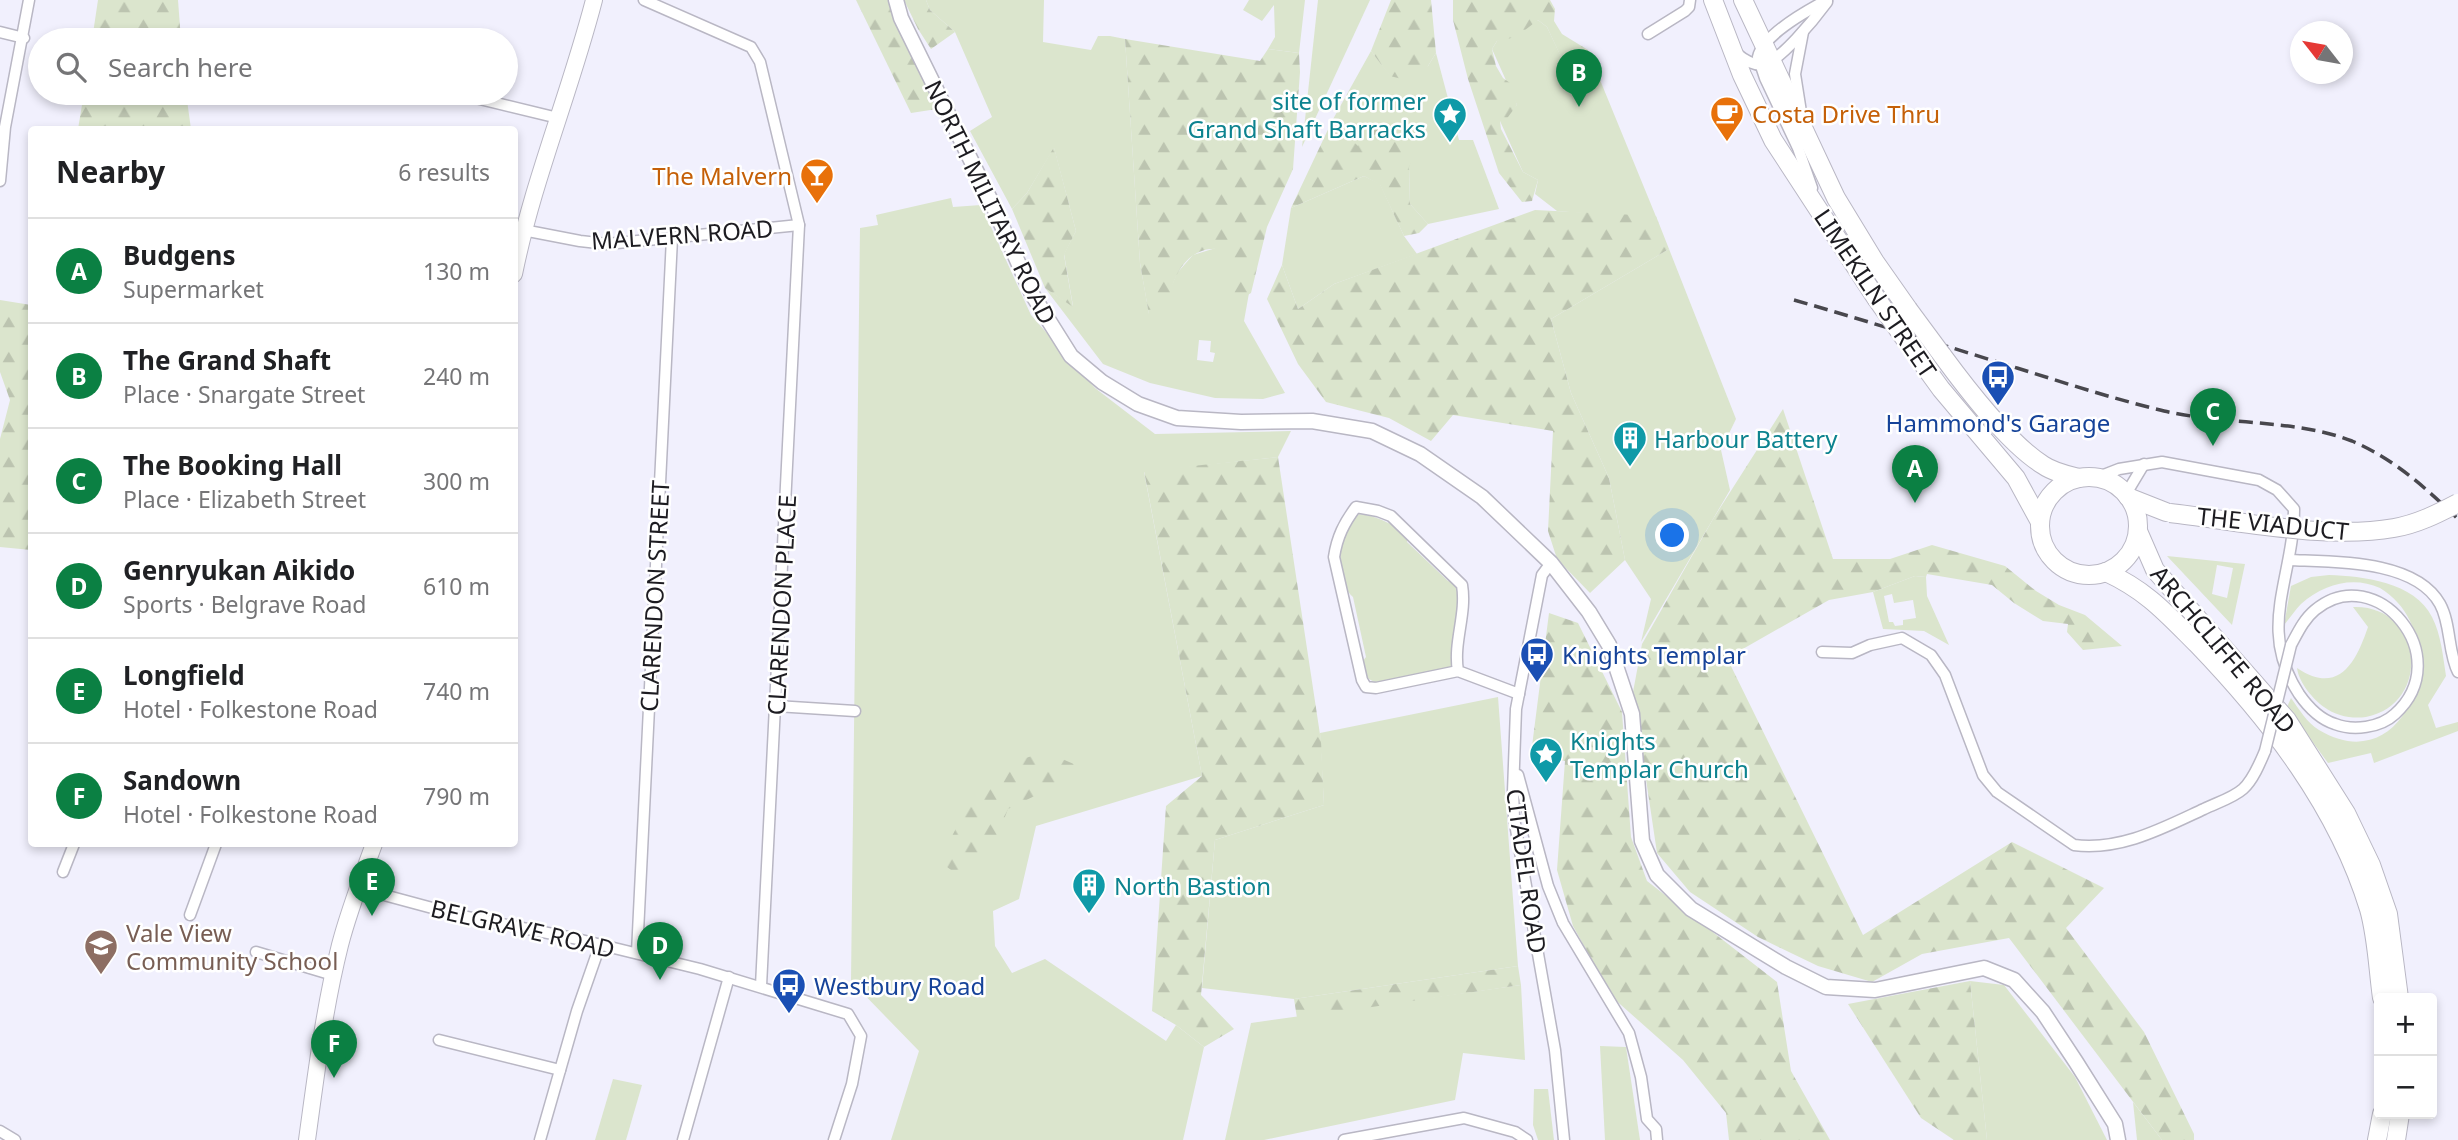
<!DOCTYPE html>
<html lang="en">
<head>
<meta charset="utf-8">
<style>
  body { margin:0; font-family:"Noto Sans",sans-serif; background:#f2f2f2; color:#202124 }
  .controls { position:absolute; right:21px; bottom:21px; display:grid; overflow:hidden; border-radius:7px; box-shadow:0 4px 10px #0003 }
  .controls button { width:63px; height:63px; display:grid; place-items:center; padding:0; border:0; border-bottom:2px solid #e0e0e0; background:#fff; color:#202124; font:35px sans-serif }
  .compass { position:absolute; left:2290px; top:21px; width:63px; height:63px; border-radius:50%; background:#fff; box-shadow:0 4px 10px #0003; rotate:301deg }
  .you { position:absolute; left:1673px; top:536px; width:24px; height:24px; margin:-18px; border:5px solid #fff; border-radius:50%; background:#1a73e8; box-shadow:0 0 0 10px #1a73e833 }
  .badge { display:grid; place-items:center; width:46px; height:46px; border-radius:50%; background:#0b8043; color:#fff; font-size:23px; font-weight:700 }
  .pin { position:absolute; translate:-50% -58px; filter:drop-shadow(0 2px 4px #0008) }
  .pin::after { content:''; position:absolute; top:37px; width:24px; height:21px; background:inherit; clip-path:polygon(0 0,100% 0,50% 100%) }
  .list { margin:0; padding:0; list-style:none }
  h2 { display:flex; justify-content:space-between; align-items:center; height:91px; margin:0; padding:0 28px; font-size:30px }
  h2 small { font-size:23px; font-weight:400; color:#757577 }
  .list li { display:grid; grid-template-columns:46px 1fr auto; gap:21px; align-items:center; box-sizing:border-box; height:105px; padding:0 28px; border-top:2px solid #e0e0e0 }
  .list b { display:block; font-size:26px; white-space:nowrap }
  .list p { margin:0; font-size:23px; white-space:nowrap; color:#757577 }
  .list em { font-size:23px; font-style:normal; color:#757577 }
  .icon { flex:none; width:38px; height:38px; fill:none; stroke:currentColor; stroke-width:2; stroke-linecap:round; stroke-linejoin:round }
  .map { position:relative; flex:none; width:2458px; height:1140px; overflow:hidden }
  .search { position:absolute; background:#fff; box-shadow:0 4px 10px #0003; left:28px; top:28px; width:490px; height:77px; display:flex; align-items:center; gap:18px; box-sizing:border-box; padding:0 24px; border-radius:38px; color:#757577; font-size:26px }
  .panel { position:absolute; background:#fff; box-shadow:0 4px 10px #0003; left:28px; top:126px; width:490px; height:721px; border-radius:7px }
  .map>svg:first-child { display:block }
  .green { fill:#dbe5cd; fill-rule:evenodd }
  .forest { fill:url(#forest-firs) }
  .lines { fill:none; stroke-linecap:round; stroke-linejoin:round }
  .minor-casing { stroke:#b9b7c4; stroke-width:13 }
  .tertiary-casing { stroke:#b9b7c4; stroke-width:17 }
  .secondary-casing { stroke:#b9b7c4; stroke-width:18 }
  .trunk-casing { stroke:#b9b7c4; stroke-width:20 }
  .minor { stroke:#fff; stroke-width:10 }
  .tertiary { stroke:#fff; stroke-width:14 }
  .secondary { stroke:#fff; stroke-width:16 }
  .trunk { stroke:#fff; stroke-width:18 }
  .rail { stroke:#48474d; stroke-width:3.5; stroke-dasharray:14 7; stroke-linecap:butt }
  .minor-bridge-casing { stroke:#b9b7c4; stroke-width:13; stroke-linecap:butt }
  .trunk-bridge-casing { stroke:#b9b7c4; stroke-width:20; stroke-linecap:butt }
  .minor-bridge { stroke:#fff; stroke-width:10 }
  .trunk-bridge { stroke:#fff; stroke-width:18 }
  .labels { text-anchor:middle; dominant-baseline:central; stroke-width:5; stroke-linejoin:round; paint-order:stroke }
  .culture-label { font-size:24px; fill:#0d838f; stroke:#fff; text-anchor:start }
  .food-label { font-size:24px; fill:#c56008; stroke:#fff; text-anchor:start }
  .street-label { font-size:24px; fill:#1d1c21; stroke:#fff }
  .transit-label { font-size:24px; fill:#164399; stroke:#fff; text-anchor:start }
  .education-label { font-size:24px; fill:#785e54; stroke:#fff; text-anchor:start }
</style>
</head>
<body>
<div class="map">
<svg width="2458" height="1140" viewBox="0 0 2458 1140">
  <defs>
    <pattern id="forest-firs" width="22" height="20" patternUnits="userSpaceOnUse" patternTransform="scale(1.75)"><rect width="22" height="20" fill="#dbe5cd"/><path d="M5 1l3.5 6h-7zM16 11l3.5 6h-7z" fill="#bcc4b0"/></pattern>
  </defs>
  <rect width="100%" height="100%" fill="#f1f0fd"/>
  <g class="green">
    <path d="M926 0H1044L1043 42 1091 50 1098 36H1110L1125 39 1140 263 1149 314 1168 295 1177 273 1193 255 1219 247 1256 254 1244 321 1285 393 1263 399 1215 398 1150 383 1103 364 1045 288 1073 306 1064 254 1076 231 1054 148 1027 193 1012 209 970 131 992 117 955 32 930 10ZM1199 340 1211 341 1210 352 1215 353 1213 362 1197 360Z"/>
    <polygon points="1249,0 1305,0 1299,53 1268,49 1275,37 1274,5 1262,21 1243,10"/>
    <polygon points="1318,0 1370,0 1302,147"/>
    <polygon points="1538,20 1547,27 1567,69 1598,75 1657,219 1557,211 1535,194 1538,180 1523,172 1500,121 1517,105 1492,49 1497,41"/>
    <polygon points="1371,51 1390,75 1428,66 1436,53 1459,140 1473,140 1499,209 1428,224 1410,204 1409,167 1359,148 1332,121"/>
    <polygon points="1364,176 1380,184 1404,236 1417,254 1334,284 1298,309 1282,265 1291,208"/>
    <polygon points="951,198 953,207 981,205 1031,315 1095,388 1155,434 1291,431 1278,457 1144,472 1202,776 1036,826 1019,899 993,911 995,946 1012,973 1045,959 1166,1041 1176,1025 1204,1047 1183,1140 891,1140 919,1051 851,981 860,228 878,225 876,215"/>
    <polygon points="1669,249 1736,419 1721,450 1730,490 1641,642 1651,599 1625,560 1609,478 1571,393 1551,319"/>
    <path d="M1359 514C1378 516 1391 524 1407 534V542L1448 581 1456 583C1463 613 1446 641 1455 666L1379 683C1366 680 1365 675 1362 662L1366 657 1353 597C1346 591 1345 586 1343 577 1337 549 1339 536 1359 514Z"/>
    <path d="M2167 556 2245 564 2232 625ZM2217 565 2233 568 2227 598 2212 594Z"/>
    <path d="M2329 575C2362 576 2415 582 2432 617 2441 634 2443 657 2446 676L2428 705 2436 728 2458 722V731L2374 763 2371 753 2328 763 2287 707 2291 698C2299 709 2307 723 2319 730 2409 784 2458 635 2380 588 2353 576 2324 584 2301 604 2295 610 2290 618 2284 625L2291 586 2311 577Z"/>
    <path d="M1915 576 1926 577 1927 596 1949 645 1924 631 1883 629 1873 592ZM1892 594 1894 603 1913 600 1916 618 1903 620V625L1895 626 1893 622H1889L1884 596Z"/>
    <path d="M2353 607C2422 604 2434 703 2366 717 2352 719 2336 716 2324 707 2313 699 2299 683 2297 668 2339 696 2356 662 2368 627Z"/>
    <polygon points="1498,697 1518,966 1294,999 1202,988 1215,840 1324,805 1320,733"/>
    <polygon points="1970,981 2004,985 2075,1077 2107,1140 1987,1140"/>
    <polygon points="1521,985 1525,1060 1463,1053 1455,1100 1264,1140 1225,1140 1251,1023"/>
    <polygon points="1600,1046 1626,1047 1640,1140 1605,1140"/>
    <polygon points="613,1079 642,1085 626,1140 595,1140"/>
    <polygon points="1534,1089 1548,1089 1554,1140 1538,1140 1533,1125"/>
    <polygon points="2133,1102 2162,1140 2137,1140"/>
  </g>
  <g class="forest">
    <polygon points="98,0 178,0 181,40 92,40"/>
    <polygon points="856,0 889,0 937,109 911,113"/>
    <polygon points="904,0 926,0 930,10 955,32 931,49 918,29"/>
    <polygon points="1391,0 1431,0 1436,53 1428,66 1410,81 1390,76 1371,51"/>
    <path d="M1453 0H1550L1555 9 1554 21 1562 34 1588 50 1598 75 1567 70 1547 27 1538 20C1525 30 1514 40 1497 41L1492 49 1496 66 1503 78 1510 83 1517 105 1505 121H1500L1501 129 1523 172 1538 180 1532 201 1522 202 1499 173 1468 79 1453 20Z"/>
    <path d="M1125 39 1260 61 1268 49 1299 53 1300 72 1293 169 1267 227 1251 293 1239 300 1230 295 1232 252C1192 237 1168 275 1169 312L1157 318 1149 315 1140 263Z"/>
    <polygon points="84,93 186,93 191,129 78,129"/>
    <polygon points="1332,121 1358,146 1371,122 1397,125 1419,141 1409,167 1410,204 1428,224 1419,233 1404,236 1380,185 1364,176 1291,208"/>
    <polygon points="1054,147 1076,231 1064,255 1073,307 1045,288 1012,209 1027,193"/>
    <polygon points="1535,210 1656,216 1669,249 1551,319 1571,393 1609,478 1625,560 1590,593 1557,559 1548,531 1553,431 1453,415 1431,441 1389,418 1326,402 1298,364 1267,299 1282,265 1298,309 1334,284"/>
    <polygon points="0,300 31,305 31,550 0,547 0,439 10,400 0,372"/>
    <polygon points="1783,409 1833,559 1890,559 1932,545 2005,566 2036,591 2059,605 2085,615 2122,646 2083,650 2067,632 2068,624 2043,621 2014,603 1992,585 1927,574 1926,577 1915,576 1873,592 1829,600 1727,658 1863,935 2012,842 2104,888 2066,928 2144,1032 2194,1134 2194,1140 2162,1140 2009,938 1922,954 1872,982 1818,966 1758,937 1690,892 1657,853 1633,692 1642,644 1713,519"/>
    <polygon points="1278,457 1321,741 1324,805 1215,840 1201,995 1234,1029 1204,1047 1176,1025 1152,1011 1166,806 1202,776 1144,471"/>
    <polygon points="1549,613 1578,623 1622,712 1631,837 1647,881 1777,982 1791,1071 1830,1140 1729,1140 1726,1113 1683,1060 1612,997 1573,926 1557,870 1565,761 1531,754"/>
    <polygon points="1046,752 1076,765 1080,774 1008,809 986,865 972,875 962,878 947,867 952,836 985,774 1015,761"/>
    <polygon points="1518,966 1521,985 1297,1018 1294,999"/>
    <polygon points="1970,981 1987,1140 1954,1140 1921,1118 1848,1004"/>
  </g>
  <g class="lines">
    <g class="minor-casing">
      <g id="minor">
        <polyline points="644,0 751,47 760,62 799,225 761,986"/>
        <polyline points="0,32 24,38"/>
        <polyline points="1648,34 1685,11 1689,7 1690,0"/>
        <path d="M1736 53C1743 59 1752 65 1762 65 1779 63 1816 17 1827 2"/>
        <polyline points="455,93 558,118"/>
        <polyline points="1801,112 1795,74 1803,32"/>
        <polyline points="0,181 5,127 29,0"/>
        <path d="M1812 188 1798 148 1765 78 1758 57C1763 35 1808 10 1827 0"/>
        <polyline points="523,230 580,241 607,244 799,225"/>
        <path d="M2096 478 2119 469 2162 462 2259 480 2277 490 2294 509C2294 578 2256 628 2299 694 2308 707 2319 719 2335 724 2353 731 2380 728 2395 714 2458 657 2376 559 2315 610 2304 619 2298 632 2291 645"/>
        <polyline points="2126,494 2144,464"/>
        <path d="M2289 560C2333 562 2415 559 2440 604 2451 624 2448 653 2458 672"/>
        <polyline points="1551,563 1542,575 1516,709 1513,792 1514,818 1555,1050 1564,1140"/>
        <path d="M1822 652 1852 653 1870 645 1902 638 1931 655 1945 675 1983 775 1997 792 2074 845C2121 851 2163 828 2204 809 2216 803 2233 798 2243 789 2253 780 2260 763 2265 751"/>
        <path d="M1458 671C1453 642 1467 614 1462 585L1391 516 1378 511 1356 507C1344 523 1337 537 1334 557L1362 680 1366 687 1376 688 1458 671 1519 694"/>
        <polyline points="776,706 855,711"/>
        <polyline points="1518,775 1548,886 1563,923 1629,1033 1641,1077 1647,1119 1656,1129 1657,1140"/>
        <polyline points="63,872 74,844"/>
        <polyline points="358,888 462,916 573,938 700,969 848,1014 861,1036 852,1084 834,1140"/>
        <polyline points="190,915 216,844"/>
        <polyline points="256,952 333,975"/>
        <polyline points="637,953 672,238"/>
        <polyline points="439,1040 560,1070"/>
        <polyline points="0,1131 15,1140"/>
        <polyline points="540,1140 577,1011 600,945"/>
        <polyline points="683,1140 729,977"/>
        <polyline points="1344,1140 1464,1118 1515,1132 1527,1140"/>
      </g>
    </g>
    <g class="tertiary-casing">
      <polyline id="tertiary" points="896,0 901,18 991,201 1032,294 1071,356 1102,382 1138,404 1177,418 1241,422 1312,421 1372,431 1420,454 1482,497 1551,563 1589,612 1609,645 1632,714 1642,841 1657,875 1691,909 1786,967 1826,987 1875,990 1984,968 2014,980 2043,1012 2076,1062 2115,1124 2118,1140"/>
    </g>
    <g class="secondary-casing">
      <g id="secondary">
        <path d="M514 274C533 180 570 93 594 0"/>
        <path d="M307 1140C316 1075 324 1009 340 945 349 910 362 877 374 844"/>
      </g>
    </g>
    <g class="trunk-casing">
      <g id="trunk">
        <polyline points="1713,0 1742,75 1773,140 1876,298"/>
        <polyline points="1743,0 1836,198 1875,262 1908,309"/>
        <polyline points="1912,349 1941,389 2016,478 2040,522"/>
        <path d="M1942 355C1967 389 2008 443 2043 465 2053 472 2067 475 2079 478"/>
        <circle cx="2089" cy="526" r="49"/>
        <polyline points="2128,497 2166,512"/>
        <polyline points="2138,531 2155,570 2287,720 2346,813 2371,865 2388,914 2399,998"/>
        <path d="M2106 572C2147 591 2166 613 2197 644 2270 720 2338 807 2369 909 2377 937 2378 969 2382 998"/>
        <polyline points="2377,1140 2382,1114"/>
        <polyline points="2396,1140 2400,1114"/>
      </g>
    </g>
    <use href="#minor" class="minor"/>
    <use href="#tertiary" class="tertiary"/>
    <use href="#secondary" class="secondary"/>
    <use href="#trunk" class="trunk"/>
    <path class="rail" d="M1794 300C1868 321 1942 345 2017 368 2065 383 2114 399 2164 411 2224 425 2296 419 2352 441 2394 459 2426 488 2458 519"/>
    <g class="minor-bridge-casing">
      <polyline id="minor-bridge" points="2265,751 2291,645"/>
    </g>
    <g class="trunk-bridge-casing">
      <g id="trunk-bridge">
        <polyline points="1876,298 1912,349"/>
        <polyline points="1908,309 1942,355"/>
        <path d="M2170 513C2238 521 2327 540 2394 528 2417 524 2437 514 2458 503"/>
      </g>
    </g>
    <use href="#minor-bridge" class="minor-bridge"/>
    <use href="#trunk-bridge" class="trunk-bridge"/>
  </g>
  <defs>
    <g id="cafe-pin" transform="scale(1.75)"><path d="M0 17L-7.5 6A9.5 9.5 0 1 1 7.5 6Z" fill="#e8710a" stroke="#fff"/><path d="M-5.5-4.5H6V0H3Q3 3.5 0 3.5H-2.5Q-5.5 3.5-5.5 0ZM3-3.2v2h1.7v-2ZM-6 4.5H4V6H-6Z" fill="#fff"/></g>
    <g id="sight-pin" transform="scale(1.75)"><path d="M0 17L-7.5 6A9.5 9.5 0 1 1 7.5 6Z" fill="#0f9aa8" stroke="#fff"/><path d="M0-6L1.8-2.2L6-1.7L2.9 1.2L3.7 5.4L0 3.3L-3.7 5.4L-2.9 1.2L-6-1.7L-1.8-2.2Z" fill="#fff"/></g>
    <g id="bar-pin" transform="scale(1.75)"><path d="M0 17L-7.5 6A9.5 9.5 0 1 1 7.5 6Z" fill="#e8710a" stroke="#fff"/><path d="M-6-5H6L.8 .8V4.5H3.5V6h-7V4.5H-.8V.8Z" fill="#fff"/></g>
    <g id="bus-pin" transform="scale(1.75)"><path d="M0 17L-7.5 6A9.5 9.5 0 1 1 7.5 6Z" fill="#1a4fb4" stroke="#fff"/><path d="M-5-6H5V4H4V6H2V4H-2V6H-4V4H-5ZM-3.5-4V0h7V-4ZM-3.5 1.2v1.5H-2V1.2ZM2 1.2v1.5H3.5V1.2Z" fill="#fff"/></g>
    <g id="building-pin" transform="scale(1.75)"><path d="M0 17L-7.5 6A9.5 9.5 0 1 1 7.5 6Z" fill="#0f9aa8" stroke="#fff"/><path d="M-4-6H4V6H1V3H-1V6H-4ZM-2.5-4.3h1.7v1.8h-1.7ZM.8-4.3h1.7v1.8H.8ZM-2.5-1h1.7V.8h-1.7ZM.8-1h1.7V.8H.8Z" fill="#fff"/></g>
    <g id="school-pin" transform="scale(1.75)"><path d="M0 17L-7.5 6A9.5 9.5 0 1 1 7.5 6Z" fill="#8d6e63" stroke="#fff"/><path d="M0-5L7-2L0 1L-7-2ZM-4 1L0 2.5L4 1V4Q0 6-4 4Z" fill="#fff"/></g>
  </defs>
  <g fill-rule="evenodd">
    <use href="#cafe-pin" x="1727" y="113"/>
    <use href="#sight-pin" x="1450" y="114"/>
    <use href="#bar-pin" x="817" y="175"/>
    <use href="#bus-pin" x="1998" y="377"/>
    <use href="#building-pin" x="1630" y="438"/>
    <use href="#bus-pin" x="1537" y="654"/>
    <use href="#sight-pin" x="1546" y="754"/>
    <use href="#building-pin" x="1089" y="885"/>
    <use href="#school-pin" x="101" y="946"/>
    <use href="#bus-pin" x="789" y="985"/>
  </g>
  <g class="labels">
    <g class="culture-label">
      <text x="1426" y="100" text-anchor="end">site of former<tspan x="1426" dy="28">Grand Shaft Barracks</tspan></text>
      <text x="1654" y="438">Harbour Battery</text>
      <text x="1570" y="740">Knights<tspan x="1570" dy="28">Templar Church</tspan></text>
      <text x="1114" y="885">North Bastion</text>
    </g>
    <g class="food-label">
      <text x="1752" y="113">Costa Drive Thru</text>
      <text x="792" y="175" text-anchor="end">The Malvern</text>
    </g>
    <g class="street-label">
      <text transform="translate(991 202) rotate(64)">NORTH MILITARY ROAD</text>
      <text transform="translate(682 234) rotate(-4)">MALVERN ROAD</text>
      <text transform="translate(1876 293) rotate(56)">LIMEKILN STREET</text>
      <text transform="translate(2273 523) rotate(6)">THE VIADUCT</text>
      <text transform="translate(654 596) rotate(-87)">CLARENDON STREET</text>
      <text transform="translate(781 605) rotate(-87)">CLARENDON PLACE</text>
      <text transform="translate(2224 649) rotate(50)">ARCHCLIFFE ROAD</text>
      <text transform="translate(1527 871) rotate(82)">CITADEL ROAD</text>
      <text transform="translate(523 928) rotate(13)">BELGRAVE ROAD</text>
    </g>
    <g class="transit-label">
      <text x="1998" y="422" text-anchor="middle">Hammond's Garage</text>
      <text x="1562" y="654">Knights Templar</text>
      <text x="814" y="985">Westbury Road</text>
    </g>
    <g class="education-label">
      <text x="126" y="932">Vale View<tspan x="126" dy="28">Community School</tspan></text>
    </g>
  </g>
</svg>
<div class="controls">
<button>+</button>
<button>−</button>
</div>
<svg class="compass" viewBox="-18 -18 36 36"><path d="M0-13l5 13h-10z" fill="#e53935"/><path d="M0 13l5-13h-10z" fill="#757577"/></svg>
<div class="you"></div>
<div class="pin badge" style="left:1915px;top:503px">A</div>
<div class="pin badge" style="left:1579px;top:107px">B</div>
<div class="pin badge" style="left:2213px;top:446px">C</div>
<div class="pin badge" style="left:660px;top:980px">D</div>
<div class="pin badge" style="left:372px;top:916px">E</div>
<div class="pin badge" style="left:334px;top:1078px">F</div>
<div class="search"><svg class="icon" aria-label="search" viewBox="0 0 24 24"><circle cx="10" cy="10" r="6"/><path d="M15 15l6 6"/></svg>Search here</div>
<section class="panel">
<h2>Nearby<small>6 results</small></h2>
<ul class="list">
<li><span class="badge">A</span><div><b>Budgens</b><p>Supermarket</p></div><em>130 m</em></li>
<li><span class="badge">B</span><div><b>The Grand Shaft</b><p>Place · Snargate Street</p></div><em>240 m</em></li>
<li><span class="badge">C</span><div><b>The Booking Hall</b><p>Place · Elizabeth Street</p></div><em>300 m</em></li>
<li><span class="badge">D</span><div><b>Genryukan Aikido</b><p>Sports · Belgrave Road</p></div><em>610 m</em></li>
<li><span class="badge">E</span><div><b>Longfield</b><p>Hotel · Folkestone Road</p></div><em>740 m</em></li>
<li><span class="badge">F</span><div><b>Sandown</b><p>Hotel · Folkestone Road</p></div><em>790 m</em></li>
</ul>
</section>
</div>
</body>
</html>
